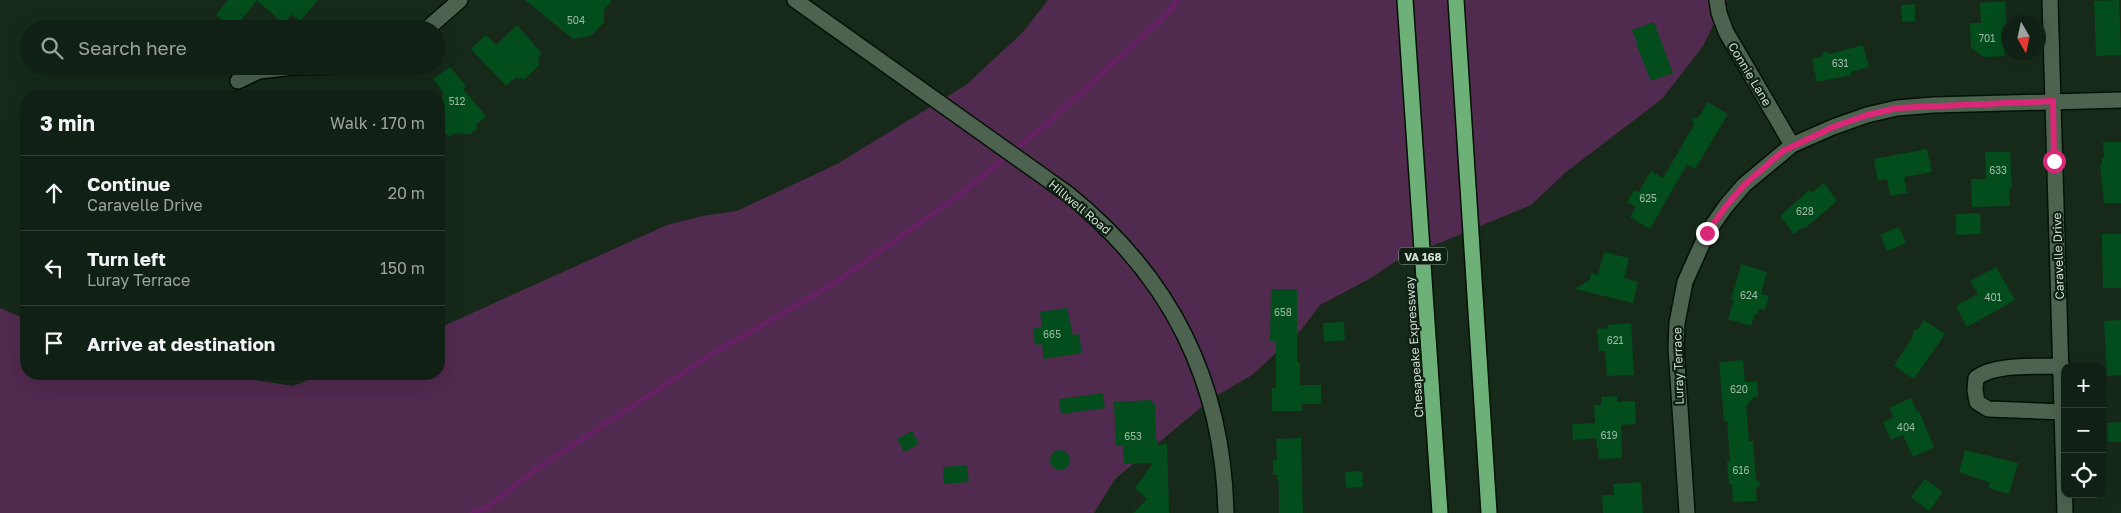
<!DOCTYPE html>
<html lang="en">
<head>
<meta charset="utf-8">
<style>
  body { margin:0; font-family:"Golos Text",sans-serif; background:#1e2d22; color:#f1f3f6 }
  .controls { position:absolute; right:15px; bottom:15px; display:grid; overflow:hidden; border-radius:10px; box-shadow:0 5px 20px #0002 }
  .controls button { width:45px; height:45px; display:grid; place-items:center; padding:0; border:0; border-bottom:1px solid #303e34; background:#112014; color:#f1f3f6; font:25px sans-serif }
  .compass { position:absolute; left:2001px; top:15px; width:45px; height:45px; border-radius:50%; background:#112014; box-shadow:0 5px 20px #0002; rotate:171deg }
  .stop { position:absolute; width:15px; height:15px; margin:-11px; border:4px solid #db2777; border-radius:50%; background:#fff }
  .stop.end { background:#db2777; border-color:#fff; box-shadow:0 1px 5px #0008 }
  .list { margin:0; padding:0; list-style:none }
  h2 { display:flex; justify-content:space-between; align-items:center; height:65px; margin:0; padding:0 20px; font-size:21px }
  h2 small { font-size:16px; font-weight:400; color:#9ca3a0 }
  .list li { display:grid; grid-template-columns:32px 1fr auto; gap:15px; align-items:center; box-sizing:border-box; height:75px; padding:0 20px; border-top:1px solid #303e34 }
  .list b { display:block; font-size:19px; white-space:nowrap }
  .list p { margin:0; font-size:16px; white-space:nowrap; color:#9ca3a0 }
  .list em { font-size:16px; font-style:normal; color:#9ca3a0 }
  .icon { flex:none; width:28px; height:28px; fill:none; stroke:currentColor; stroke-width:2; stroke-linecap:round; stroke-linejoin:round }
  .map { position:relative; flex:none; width:2121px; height:513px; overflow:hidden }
  .search { position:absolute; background:#112014; box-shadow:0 5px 20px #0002; left:20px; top:20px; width:425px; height:55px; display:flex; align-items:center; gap:12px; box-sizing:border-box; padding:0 18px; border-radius:28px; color:#9ca3a0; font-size:19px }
  .panel { position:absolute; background:#112014; box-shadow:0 5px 20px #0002; left:20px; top:90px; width:425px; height:290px; border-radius:20px }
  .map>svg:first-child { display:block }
  .green { fill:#512a4f }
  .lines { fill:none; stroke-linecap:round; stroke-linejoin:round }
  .stream { stroke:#652163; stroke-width:5 }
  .building { fill:#034c1c }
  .minor-casing { stroke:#021205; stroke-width:18 }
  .highway-casing { stroke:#021205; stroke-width:18 }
  .minor { stroke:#4d624f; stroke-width:15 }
  .highway { stroke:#6eb178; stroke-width:15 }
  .route { stroke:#db2777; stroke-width:6 }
  .labels { text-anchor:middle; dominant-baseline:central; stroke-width:4.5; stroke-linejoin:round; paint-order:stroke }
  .number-label { font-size:10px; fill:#9ebaa6 }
  .shield { fill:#0e2011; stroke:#97a59a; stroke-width:1 }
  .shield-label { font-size:11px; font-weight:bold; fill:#d2ded4 }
  .street-label { font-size:12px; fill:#d2ded4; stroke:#0e2011 }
</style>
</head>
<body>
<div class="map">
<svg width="2121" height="513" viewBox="0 0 2121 513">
  <rect width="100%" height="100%" fill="#172a1a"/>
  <polygon class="green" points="1048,0 1728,0 1720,11 1703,46 1662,99 1566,172 1531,205 1396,261 1371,278 1320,305 1301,330 1252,375 1211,399 1115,479 1094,513 0,513 0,308 26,319 26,374 216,374 293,386 324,374 439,374 439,328 667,225 702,216 737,211 837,164 966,85 1023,32"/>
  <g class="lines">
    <polyline class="stream" points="472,513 487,507 542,465 712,354 833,284 958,196 1049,122 1167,14 1178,0"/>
  </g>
  <g class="building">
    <polygon points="228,0 318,0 300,21 292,14 285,22 282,19 280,21 257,0 234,29 216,15"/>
    <polygon points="525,0 612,0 604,10 604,22 591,36 573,39"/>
    <polygon points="2119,0 2121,55 2096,56 2094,1"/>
    <polygon points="2005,1 2007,28 2003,28 2005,56 1984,57 1971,48 1970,23 1981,23 1980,3"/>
    <polygon points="1915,4 1915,21 1902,22 1901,5"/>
    <polygon points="1654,22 1673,73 1651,81 1636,44 1637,42 1632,30"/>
    <polygon points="517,25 541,52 538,62 540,64 525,79 515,78 506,86 471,49 486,35 496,45"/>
    <polygon points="1863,45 1869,67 1851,72 1851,75 1817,82 1812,59 1821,57 1824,51 1830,54"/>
    <polygon points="450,67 466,86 463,89 486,116 476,125 477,129 470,134 455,133 449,137 439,126 439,108 442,105 443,92 433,79"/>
    <polygon points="1708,102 1728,114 1695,169 1687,164 1650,229 1630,217 1636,207 1627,202 1634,190 1639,192 1651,171 1663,178 1694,125 1692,118 1699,117"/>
    <polygon points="2103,142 2121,142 2121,203 2104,203 2100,165 2102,165 2102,158 2104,158"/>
    <polygon points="1927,149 1932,172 1904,177 1907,193 1890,196 1887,179 1878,181 1874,159"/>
    <polygon points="1985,152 2010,152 2012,189 2009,188 2010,206 1972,207 1971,179 1986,179"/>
    <polygon points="1824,183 1837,201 1805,228 1802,228 1794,234 1780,216 1809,190 1811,193"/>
    <polygon points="1980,213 1981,234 1956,235 1956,214"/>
    <polygon points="1899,227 1906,243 1887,251 1880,235"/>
    <polygon points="2102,234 2121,234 2121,288 2103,288"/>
    <polygon points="1604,252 1629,258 1624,278 1638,282 1633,303 1575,289 1590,280 1591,273 1598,275"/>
    <polygon points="1741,264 1767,272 1761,294 1769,296 1765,310 1759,309 1757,315 1755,314 1751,326 1728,319 1734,300 1731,299"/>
    <polygon points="1996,267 2015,300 1967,327 1956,306 1978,294 1970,281"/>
    <polygon points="1271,289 1297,289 1297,362 1300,362 1300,385 1321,385 1321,404 1302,404 1302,411 1272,411 1272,388 1276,388 1276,341 1270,341"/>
    <polygon points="1067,308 1073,335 1079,334 1082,353 1044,359 1042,344 1035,345 1033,328 1042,327 1040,312"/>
    <polygon points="1924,320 1945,334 1914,379 1894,366 1913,336 1913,331 1918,329"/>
    <polygon points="2121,320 2121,375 2107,376 2104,321"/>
    <polygon points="1344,322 1345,340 1324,342 1323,323"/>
    <polygon points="1631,323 1634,375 1607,376 1605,351 1599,351 1597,329 1608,328 1607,325"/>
    <polygon points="1743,360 1745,382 1757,381 1758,397 1754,397 1746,406 1749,441 1753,441 1756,479 1761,484 1756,488 1757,501 1733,502 1732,484 1729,484 1727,461 1730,461 1727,421 1724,421 1719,362"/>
    <polygon points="1103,393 1105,408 1061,414 1059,399"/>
    <polygon points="1617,396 1617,402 1635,401 1636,424 1621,425 1622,458 1599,459 1596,438 1573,440 1572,424 1595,423 1594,405 1601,405 1601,397"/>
    <polygon points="1911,398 1917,412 1919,411 1934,447 1913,457 1903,435 1891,440 1883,422 1894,417 1889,408"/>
    <polygon points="1151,400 1151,403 1155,403 1156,440 1158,439 1158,445 1167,444 1169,513 1133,513 1147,499 1135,488 1153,463 1124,464 1123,446 1116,446 1114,402"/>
    <polygon points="2121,422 2121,442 2108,442 2107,423"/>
    <polygon points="912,431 919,444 904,452 897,439"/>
    <polygon points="1301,438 1303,513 1279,513 1279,486 1277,475 1273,475 1273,460 1277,460 1276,439"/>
    <circle cx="1060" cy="460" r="10"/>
    <polygon points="1965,450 2018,463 2009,494 1988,488 1990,483 1959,472"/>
    <polygon points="967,465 969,482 944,484 943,467"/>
    <polygon points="1362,471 1363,487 1346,488 1345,472"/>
    <polygon points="1925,479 1943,492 1929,511 1911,497"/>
    <polygon points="1641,482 1643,513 1603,513 1602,495 1614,495 1613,484"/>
  </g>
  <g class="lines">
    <g class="minor-casing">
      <g id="minor">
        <path d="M795 0 1068 194C1171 277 1223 381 1226 513"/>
        <polyline points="1717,0 1719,13 1726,32 1792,145"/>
        <polyline points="2050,0 2065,513"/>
        <polyline points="427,29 460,0"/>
        <polyline points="238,81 259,71 294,67 352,66"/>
        <path d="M2062 366C2037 367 1996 363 1976 378L1975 390 1977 402 1988 409 2063 412"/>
        <polyline points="1687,513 1676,348 1677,323 1685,282 1707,233 1726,206 1744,185 1792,145 1833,127 1867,115 1897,108 1934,105 2121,100"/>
      </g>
    </g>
    <g class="highway-casing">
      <g id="highway">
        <polyline points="1405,0 1440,513"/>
        <polyline points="1456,0 1489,513"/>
      </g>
    </g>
    <use href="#minor" class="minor"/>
    <use href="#highway" class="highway"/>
  </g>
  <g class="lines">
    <polyline class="route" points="1707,233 1726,206 1744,185 1783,151 1833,127 1867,115 1897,108 2053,101 2054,161"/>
  </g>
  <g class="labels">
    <g class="number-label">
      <text x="576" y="20">504</text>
      <text x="1987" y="38">701</text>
      <text x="1840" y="63">631</text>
      <text x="457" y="101">512</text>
      <text x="1998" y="170">633</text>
      <text x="1648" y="198">625</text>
      <text x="1805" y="211">628</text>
      <text x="1749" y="295">624</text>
      <text x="1993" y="297">401</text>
      <text x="1283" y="312">658</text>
      <text x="1052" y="334">665</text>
      <text x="1615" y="340">621</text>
      <text x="1739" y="389">620</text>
      <text x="1906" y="427">404</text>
      <text x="1609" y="435">619</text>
      <text x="1133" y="436">653</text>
      <text x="1741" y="470">616</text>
    </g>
    <rect class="shield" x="1399" y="247.5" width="48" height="17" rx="4"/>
    <g class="shield-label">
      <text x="1423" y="256">VA 168</text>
    </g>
    <g class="street-label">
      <text transform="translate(1750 74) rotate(59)">Connie Lane</text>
      <text transform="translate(1080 207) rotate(40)">Hillwell Road</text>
      <text transform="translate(2058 256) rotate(-92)">Caravelle Drive</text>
      <text transform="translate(1414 347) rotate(-94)">Chesapeake Expressway</text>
      <text transform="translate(1678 366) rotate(-92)">Luray Terrace</text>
    </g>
  </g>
</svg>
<div class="controls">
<button>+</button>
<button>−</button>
<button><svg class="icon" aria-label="locate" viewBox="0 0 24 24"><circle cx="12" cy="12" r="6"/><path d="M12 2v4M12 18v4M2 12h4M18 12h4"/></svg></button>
</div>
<svg class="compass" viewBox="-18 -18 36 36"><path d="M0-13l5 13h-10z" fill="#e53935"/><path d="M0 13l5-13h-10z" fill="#9ca3a0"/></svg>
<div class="stop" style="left:2054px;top:161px"></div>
<div class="stop end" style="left:1707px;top:233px"></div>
<div class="search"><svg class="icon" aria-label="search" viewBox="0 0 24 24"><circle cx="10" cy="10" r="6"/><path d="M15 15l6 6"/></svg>Search here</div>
<section class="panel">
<h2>3 min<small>Walk · 170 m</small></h2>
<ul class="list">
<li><svg class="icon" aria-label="ahead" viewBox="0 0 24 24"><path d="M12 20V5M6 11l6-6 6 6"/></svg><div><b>Continue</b><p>Caravelle Drive</p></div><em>20 m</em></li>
<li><svg class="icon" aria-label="left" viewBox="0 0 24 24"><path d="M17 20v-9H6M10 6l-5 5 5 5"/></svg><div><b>Turn left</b><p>Luray Terrace</p></div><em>150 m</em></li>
<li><svg class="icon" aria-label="arrive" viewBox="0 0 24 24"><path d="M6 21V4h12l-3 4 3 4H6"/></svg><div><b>Arrive at destination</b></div></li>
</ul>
</section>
</div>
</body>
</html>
